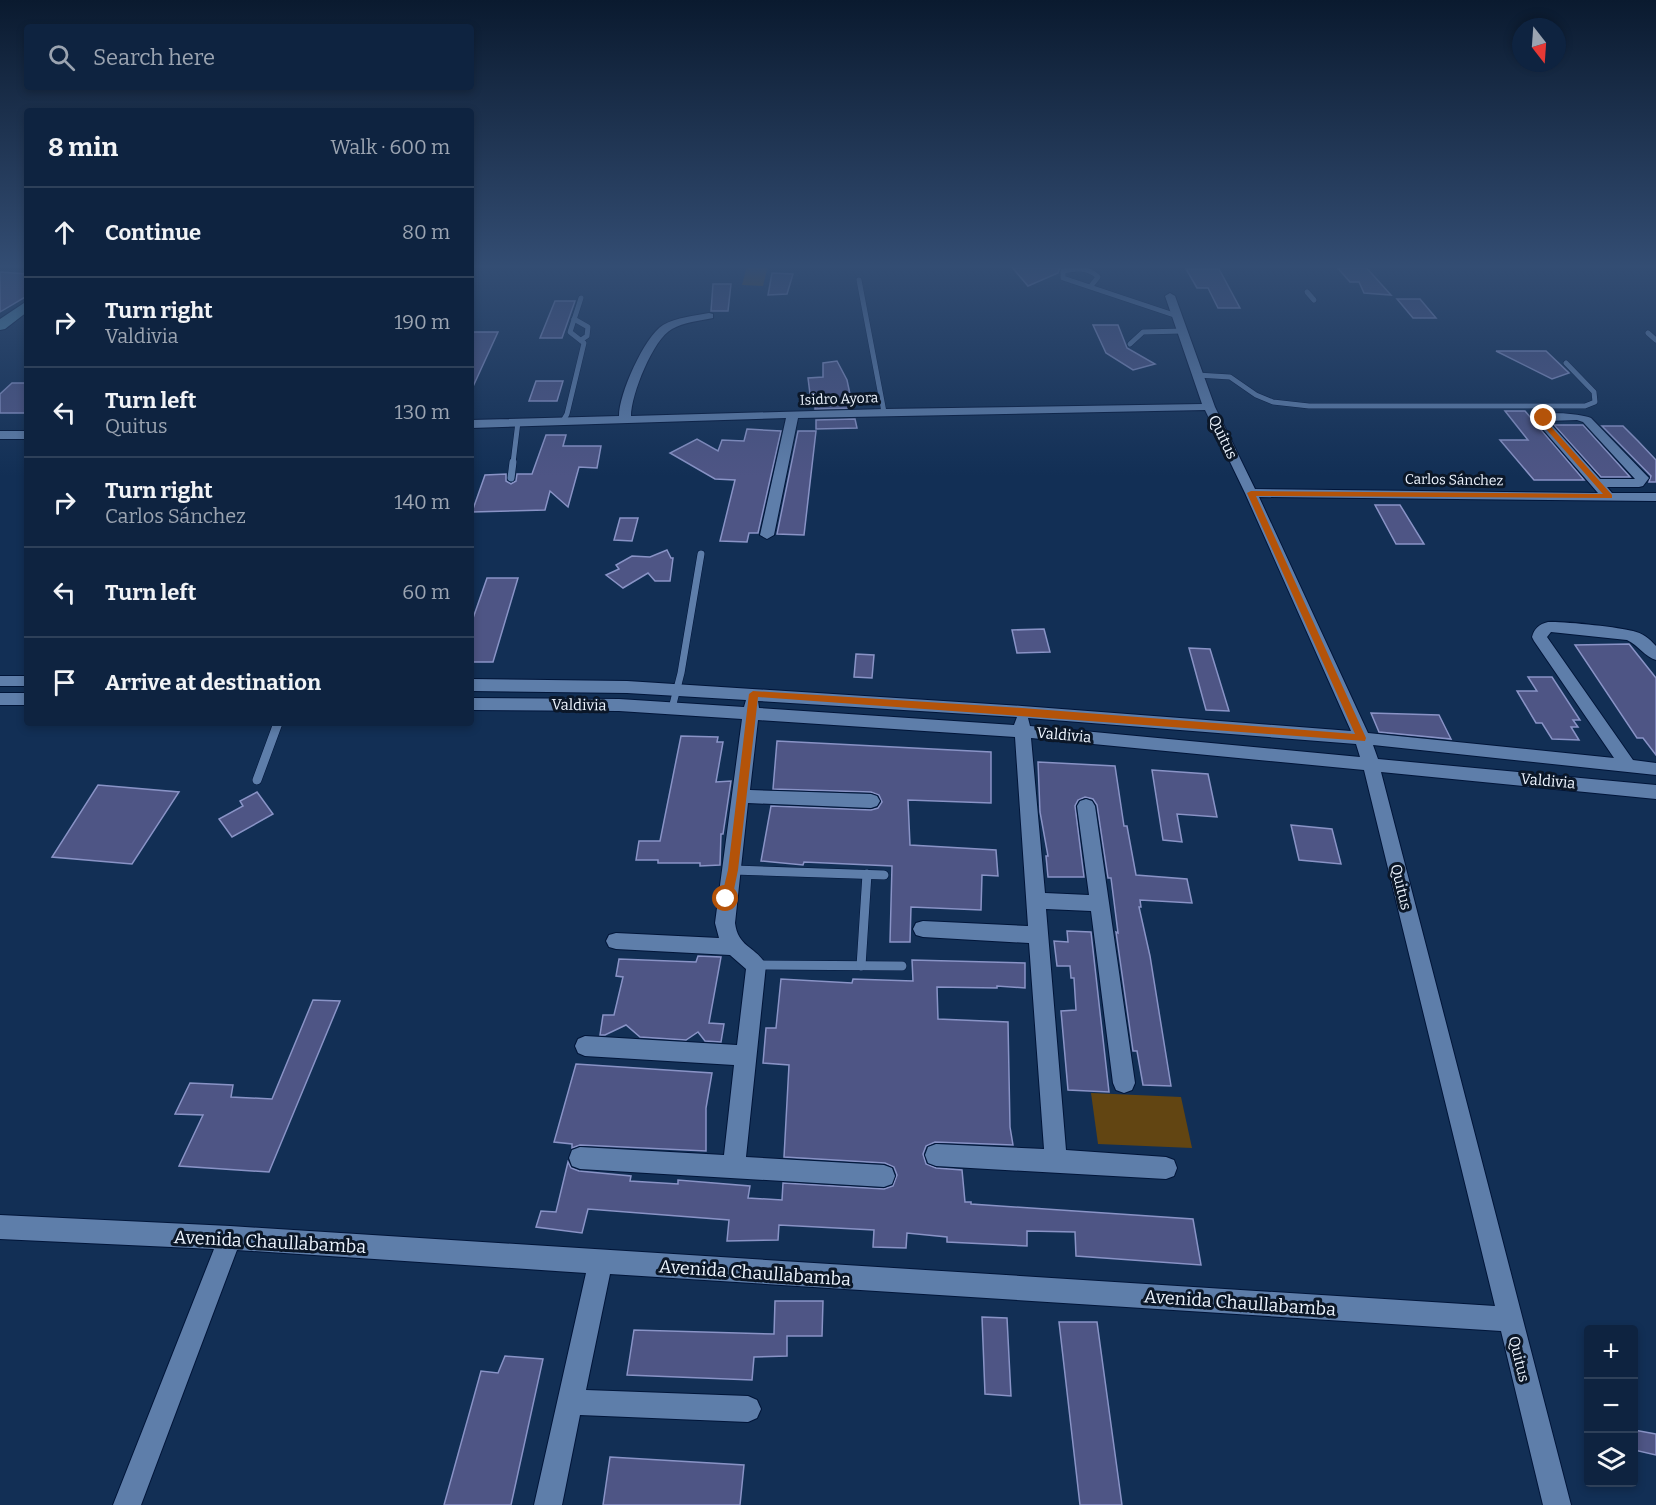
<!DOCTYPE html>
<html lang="en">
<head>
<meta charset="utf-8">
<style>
  body { margin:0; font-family:Bitter,serif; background:#1c2f4b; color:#f1f3f6 }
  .controls { position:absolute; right:18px; bottom:18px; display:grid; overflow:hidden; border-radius:6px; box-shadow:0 3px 9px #0003 }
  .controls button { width:54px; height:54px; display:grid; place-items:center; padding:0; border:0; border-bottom:2px solid #2e4059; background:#0e2340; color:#f1f3f6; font:30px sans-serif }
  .compass { position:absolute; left:1512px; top:18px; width:54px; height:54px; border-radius:50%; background:#0e2340; box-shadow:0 3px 9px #0003; rotate:163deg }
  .stop { position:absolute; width:18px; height:18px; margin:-14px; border:4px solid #b45309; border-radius:50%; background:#fff }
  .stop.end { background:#b45309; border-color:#fff; box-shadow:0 2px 6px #0008 }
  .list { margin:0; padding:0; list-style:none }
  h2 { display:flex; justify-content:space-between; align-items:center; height:78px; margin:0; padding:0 24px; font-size:26px }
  h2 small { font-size:20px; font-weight:400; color:#9ba4b1 }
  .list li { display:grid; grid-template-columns:39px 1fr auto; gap:18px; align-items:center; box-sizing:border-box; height:90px; padding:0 24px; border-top:2px solid #2e4059 }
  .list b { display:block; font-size:22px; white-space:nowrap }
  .list p { margin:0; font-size:20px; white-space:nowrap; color:#9ba4b1 }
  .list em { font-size:20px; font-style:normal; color:#9ba4b1 }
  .icon { flex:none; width:33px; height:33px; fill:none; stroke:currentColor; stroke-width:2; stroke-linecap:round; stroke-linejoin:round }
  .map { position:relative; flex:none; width:1656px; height:1505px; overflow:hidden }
  .search { position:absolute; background:#0e2340; box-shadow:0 3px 9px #0003; left:24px; top:24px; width:450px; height:66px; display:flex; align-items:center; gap:15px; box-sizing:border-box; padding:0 21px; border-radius:6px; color:#9ba4b1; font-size:22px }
  .panel { position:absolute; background:#0e2340; box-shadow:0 3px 9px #0003; left:24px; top:108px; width:450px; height:618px; border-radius:6px }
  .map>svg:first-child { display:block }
  .green { fill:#624512 }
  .building { fill:#4e5585; stroke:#8993c6; stroke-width:1.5 }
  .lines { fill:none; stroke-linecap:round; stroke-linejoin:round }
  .lane-far2-casing { stroke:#001539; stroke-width:6 }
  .lane-far1-casing { stroke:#001539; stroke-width:8 }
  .lane-casing { stroke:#001539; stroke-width:10 }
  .street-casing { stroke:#001539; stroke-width:2 }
  .secondary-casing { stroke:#001539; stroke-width:2 }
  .lane-far2 { stroke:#5e7eaa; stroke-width:5 }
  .lane-far1 { stroke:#5e7eaa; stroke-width:7 }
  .lane { stroke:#5e7eaa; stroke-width:9 }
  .street { fill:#5e7eaa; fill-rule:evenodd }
  .secondary { fill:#518aa9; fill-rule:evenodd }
  .route { fill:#b45309 }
  .labels { text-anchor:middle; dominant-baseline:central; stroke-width:6; stroke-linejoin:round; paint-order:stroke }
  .far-street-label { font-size:14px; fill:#edf4fe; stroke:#0b1728 }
  .street-label { font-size:15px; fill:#edf4fe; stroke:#0b1728 }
  .near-street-label { font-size:18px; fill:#edf4fe; stroke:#0b1728 }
</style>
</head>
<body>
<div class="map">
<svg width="1656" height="1505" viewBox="0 0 1656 1505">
  <rect width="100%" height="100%" fill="#122f55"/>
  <g class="green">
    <polygon points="747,266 768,266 763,286 742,285"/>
    <polygon points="1091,1093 1181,1097 1192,1148 1098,1144"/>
  </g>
  <g class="building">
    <polygon points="1010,265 1069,265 1060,267 1058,273 1028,286"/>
    <polygon points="1335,265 1364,265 1391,295 1364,293 1359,282 1350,282"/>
    <polygon points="1186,269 1219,269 1240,308 1218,308 1208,288 1197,288"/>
    <polygon points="0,272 27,274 27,296 0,312"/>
    <polygon points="772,273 793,274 787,294 768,295"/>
    <polygon points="713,284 731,284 728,311 711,311"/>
    <polygon points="1397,299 1420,299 1436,318 1413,318"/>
    <polygon points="555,301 575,301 562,338 540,338"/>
    <polygon points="1093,325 1118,325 1127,348 1155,364 1133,370 1106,353"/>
    <polygon points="471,332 498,332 471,391"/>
    <polygon points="1496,351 1546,351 1569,373 1552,379"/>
    <polygon points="837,361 847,380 853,408 815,409 815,394 810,394 808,378 823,377 823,363"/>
    <polygon points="536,381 563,381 557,401 529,401"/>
    <polygon points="12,383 27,383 27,413 0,413 0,394"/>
    <polygon points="1505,411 1525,411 1584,480 1534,480 1500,440 1528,440"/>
    <polygon points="855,419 857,428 816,429 816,420"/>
    <polygon points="1554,425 1583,425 1630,477 1601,477"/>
    <polygon points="1602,426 1623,426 1638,441 1656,460 1656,482 1649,482 1651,476"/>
    <polygon points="747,429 781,431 758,533 749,533 747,542 720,541 735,480 715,479 670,453 697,439 718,451 722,440 744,441"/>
    <polygon points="798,431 816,431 804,535 777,534"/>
    <polygon points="546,435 566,435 563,446 601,446 597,468 579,467 568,507 550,491 545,510 472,512 485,475 506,474 506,481 511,484 516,481 517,474 532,474"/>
    <polygon points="1375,505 1400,505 1424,544 1396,544"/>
    <polygon points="620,518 638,518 632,541 614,540"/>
    <polygon points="667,550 671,558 673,558 670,581 655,581 648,573 623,588 606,575 619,569 616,565 632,556 650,557"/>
    <polygon points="487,578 518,578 493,662 471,662 471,624"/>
    <polygon points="1044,629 1050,652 1017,653 1012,630"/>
    <polygon points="1629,644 1656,678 1656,755 1643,738 1637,738 1575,645"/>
    <polygon points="1189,648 1210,649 1229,711 1206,710"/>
    <polygon points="856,654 874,655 872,678 854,677"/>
    <polygon points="1528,677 1552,677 1580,720 1573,720 1578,727 1571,727 1579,740 1552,739 1542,723 1536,723 1517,691 1537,691"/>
    <polygon points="1371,713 1439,715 1451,739 1379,732"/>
    <polygon points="681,736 718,737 717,742 723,742 716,782 731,781 723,834 721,834 720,865 700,866 700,863 658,863 658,860 636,860 639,841 660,841"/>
    <polygon points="777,741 991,752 991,803 908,800 910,845 996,850 998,876 982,875 981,910 911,907 910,942 890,942 892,866 804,862 803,865 761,861 771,806 871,810 878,808 882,802 879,795 871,792 773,789"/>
    <polygon points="1038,762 1115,766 1124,826 1127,826 1136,875 1187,879 1192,903 1140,900 1141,907 1139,907 1150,956 1171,1086 1143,1085 1137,1051 1133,1051 1116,932 1118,933 1111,878 1108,878 1097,805 1093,799 1085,797 1078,800 1075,806 1084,877 1048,877 1046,856 1048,856 1040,812"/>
    <polygon points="1152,770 1208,774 1217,817 1177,814 1182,842 1163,840"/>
    <polygon points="98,785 179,792 132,864 52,857"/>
    <polygon points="257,792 273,814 232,837 219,819 243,806 240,801"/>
    <polygon points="1291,825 1332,829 1341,864 1299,860"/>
    <polygon points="1067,931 1091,932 1109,1092 1068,1090 1061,1011 1076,1010 1074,978 1071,978 1070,966 1057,966 1054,941 1068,942"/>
    <polygon points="698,956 721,957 709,1023 724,1024 721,1042 705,1041 698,1032 686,1040 640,1037 626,1025 605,1035 600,1035 603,1015 614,1015 623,977 616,976 619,959 696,962"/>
    <polygon points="912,960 1025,963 1025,988 997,986 997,988 937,987 938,1019 1008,1022 1010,1127 1013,1145 935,1142 926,1146 923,1154 926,1164 936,1168 962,1170 965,1202 971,1202 971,1204 1193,1219 1201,1265 1076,1256 1075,1232 1027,1231 1027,1246 947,1242 947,1237 907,1233 906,1248 873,1247 874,1230 779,1225 778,1240 727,1241 729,1220 588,1209 582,1233 536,1227 541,1211 556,1212 568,1162 571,1168 579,1171 631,1176 630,1181 678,1184 678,1180 750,1186 748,1198 782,1200 783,1183 884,1189 893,1186 897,1175 894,1167 885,1163 784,1157 789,1065 763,1063 766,1028 776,1028 781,979 852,983 853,979 913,981"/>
    <polygon points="313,1000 340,1001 269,1172 179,1166 203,1115 175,1114 190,1083 233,1085 231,1097 272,1099"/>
    <polygon points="576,1064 712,1073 706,1108 706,1151 580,1145 572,1148 572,1144 554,1142"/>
    <polygon points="775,1301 823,1301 822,1336 787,1336 787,1356 754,1357 752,1380 627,1375 634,1330 774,1334"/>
    <polygon points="982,1317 1007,1318 1011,1396 985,1394"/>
    <polygon points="1059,1322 1097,1322 1122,1505 1080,1505"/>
    <polygon points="505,1356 543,1359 511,1505 444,1505 481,1371 498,1373"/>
    <polygon points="1634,1430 1656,1434 1656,1455 1634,1450"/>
    <polygon points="610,1457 744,1465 740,1505 603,1505"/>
  </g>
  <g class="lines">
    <g class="lane-far2-casing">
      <g id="lane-far2">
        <polyline points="859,280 884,412"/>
        <path d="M1091 286 1098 277C1088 267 1076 268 1063 271V278L1177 316"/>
        <polyline points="1307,292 1314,300"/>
        <polyline points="574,319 588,327 587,336 581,340"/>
        <polyline points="1648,333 1656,340"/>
        <polyline points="1130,344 1143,332 1182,331"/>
        <polyline points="1197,375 1230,377 1256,395 1273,402 1309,406 1585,406 1595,402 1594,392 1566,363"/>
        <polyline points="563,421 567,414 584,343 570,332 581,298"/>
        <polyline points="513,463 518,422"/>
      </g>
    </g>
    <g class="lane-far1-casing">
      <g id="lane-far1">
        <polyline points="511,478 513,462"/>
        <polyline points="672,708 681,673 701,554"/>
      </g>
    </g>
    <g class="lane-casing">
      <g id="lane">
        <polyline points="257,780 278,723"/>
        <polyline points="733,870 884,875"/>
        <polyline points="757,965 902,966"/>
        <polyline points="861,966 867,874"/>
      </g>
    </g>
    <g class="street-casing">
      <g id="street">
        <path d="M1170 293 1175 296 1215 407 1255 489 1598 493 1535 420C1542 409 1580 414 1591 418L1649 478 1643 486 1639 487H1607L1612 493H1656V501L1259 497 1368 733 1614 758 1534 641 1532 637C1534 629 1539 624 1548 622 1560 621 1620 627 1633 631 1642 633 1649 638 1656 646V660C1645 657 1638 645 1627 640L1551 632 1547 637 1633 760 1656 763V775L1373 745 1378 759 1656 785V799L1381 772 1571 1505H1543L1501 1331 610 1274 586 1390 748 1396 757 1400 761 1409 757 1418 748 1422 580 1415 562 1505H534L586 1273 237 1250 141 1505H113L214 1249 0 1239V1215L230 1226 1495 1306 1364 770 1031 738 1045 893 1089 895 1077 806 1080 801 1086 799 1092 801 1095 806 1135 1083 1132 1090 1124 1093 1116 1090 1113 1083 1091 911 1046 909 1066 1150 1166 1157 1174 1160 1177 1168 1174 1176 1166 1179 936 1166 928 1163 925 1155 928 1147 936 1144 1044 1149 1029 943 923 937 916 935 913 929 916 923 923 921 1028 926 1015 737 758 720 750 790 871 794 877 796 880 801 877 806 871 808 748 803 735 923C738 948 757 947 766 965L746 1157 884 1165 892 1168 895 1176 892 1184 884 1187 580 1169 572 1166 569 1158 572 1150 580 1147 724 1155 734 1065 585 1056 578 1053 575 1046 578 1039 585 1036 737 1045 746 969 730 955 616 949 609 947 606 941 609 935 616 933 719 938 715 923 742 719 619 711 471 710V698L619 699 744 707 746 700 627 693 471 691V679L627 681 1022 706 1351 731 1245 493 1205 410 798 418 774 535 767 539 760 535 786 418 471 428V420L619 416C619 394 644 337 663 325 677 317 694 316 709 313L713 314V318C699 321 684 322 672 329 653 339 631 395 631 416L884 409 1202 404 1165 296ZM1577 420 1583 422 1635 479H1600L1548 421ZM758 701 1017 717 1014 725 759 708ZM1028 718 1356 744 1360 757 1030 726Z"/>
        <rect x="0" y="431" width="27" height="8"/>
        <rect x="0" y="676" width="27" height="10"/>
        <rect x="0" y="693" width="27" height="12"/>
      </g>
    </g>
    <g class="secondary-casing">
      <polygon id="secondary" points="27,301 27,312 5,329 0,330 0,319"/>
    </g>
    <use href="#lane-far2" class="lane-far2"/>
    <use href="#lane-far1" class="lane-far1"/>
    <use href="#lane" class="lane"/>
    <use href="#street" class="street"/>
    <use href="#secondary" class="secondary"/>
  </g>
  <linearGradient id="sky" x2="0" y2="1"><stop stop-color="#0a1a2f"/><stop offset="0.56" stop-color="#334d73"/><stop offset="1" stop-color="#334d73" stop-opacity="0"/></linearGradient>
  <rect width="1656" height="476" fill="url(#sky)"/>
  <polygon class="route" points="1542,416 1547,416 1545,420 1612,495 1612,498 1256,496 1366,738 1365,741 758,697 738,870 732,899 726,904 723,902 721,899 728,870 749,694 753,691 1022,708 1355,734 1247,493 1251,491 1603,494 1539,421"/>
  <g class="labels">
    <g class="far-street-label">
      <text transform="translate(839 399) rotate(-2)">Isidro Ayora</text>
      <text transform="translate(1454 480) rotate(1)">Carlos Sánchez</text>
    </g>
    <g class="street-label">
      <text transform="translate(1223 437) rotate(64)">Quitus</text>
      <text transform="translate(579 705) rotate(1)">Valdivia</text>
      <text transform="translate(1064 735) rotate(5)">Valdivia</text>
      <text transform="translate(1548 781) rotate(5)">Valdivia</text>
      <text transform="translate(1401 887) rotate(76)">Quitus</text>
      <text transform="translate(1519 1359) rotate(76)">Quitus</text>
    </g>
    <g class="near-street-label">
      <text transform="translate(270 1242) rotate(3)">Avenida Chaullabamba</text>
      <text transform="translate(755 1273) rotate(4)">Avenida Chaullabamba</text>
      <text transform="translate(1240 1303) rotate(4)">Avenida Chaullabamba</text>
    </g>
  </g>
</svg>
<div class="controls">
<button>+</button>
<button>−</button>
<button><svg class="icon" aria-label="layers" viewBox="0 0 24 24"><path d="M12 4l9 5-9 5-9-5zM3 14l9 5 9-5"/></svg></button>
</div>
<svg class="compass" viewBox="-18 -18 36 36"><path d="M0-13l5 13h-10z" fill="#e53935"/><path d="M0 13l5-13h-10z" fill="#9ba4b1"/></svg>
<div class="stop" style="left:726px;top:899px"></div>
<div class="stop end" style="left:1544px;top:418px"></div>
<div class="search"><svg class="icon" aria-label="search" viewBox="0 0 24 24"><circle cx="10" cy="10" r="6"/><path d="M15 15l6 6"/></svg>Search here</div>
<section class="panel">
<h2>8 min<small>Walk · 600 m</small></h2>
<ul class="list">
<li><svg class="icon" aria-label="ahead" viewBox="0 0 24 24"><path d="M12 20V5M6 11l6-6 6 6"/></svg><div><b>Continue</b></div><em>80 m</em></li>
<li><svg class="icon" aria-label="right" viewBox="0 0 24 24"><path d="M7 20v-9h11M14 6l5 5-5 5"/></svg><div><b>Turn right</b><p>Valdivia</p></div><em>190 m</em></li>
<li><svg class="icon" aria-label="left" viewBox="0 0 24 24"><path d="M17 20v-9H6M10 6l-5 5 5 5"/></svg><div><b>Turn left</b><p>Quitus</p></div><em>130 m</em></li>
<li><svg class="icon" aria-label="right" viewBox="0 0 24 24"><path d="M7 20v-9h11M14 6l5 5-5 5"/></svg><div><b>Turn right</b><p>Carlos Sánchez</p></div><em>140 m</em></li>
<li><svg class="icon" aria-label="left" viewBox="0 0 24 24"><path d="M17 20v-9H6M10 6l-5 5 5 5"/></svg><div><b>Turn left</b></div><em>60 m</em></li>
<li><svg class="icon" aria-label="arrive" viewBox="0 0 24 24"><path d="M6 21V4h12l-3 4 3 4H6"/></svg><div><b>Arrive at destination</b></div></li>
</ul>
</section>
</div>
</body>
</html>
